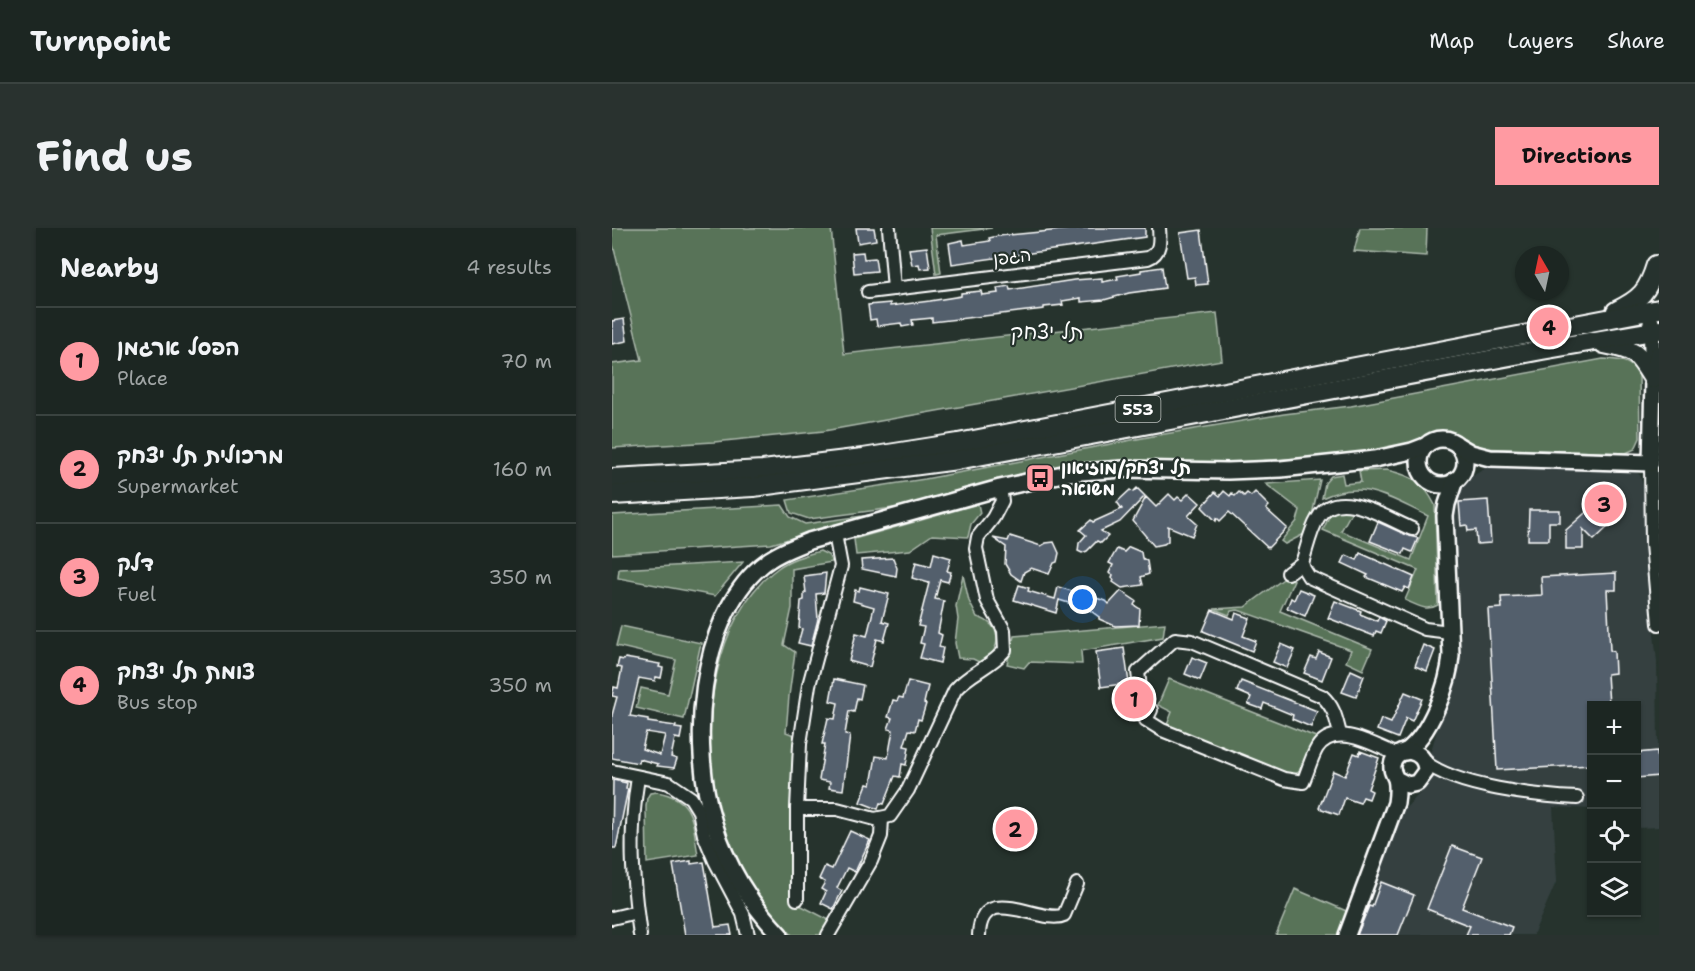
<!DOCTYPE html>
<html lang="en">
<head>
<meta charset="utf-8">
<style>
  body { margin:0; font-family:"Shantell Sans","Playpen Sans Hebrew",sans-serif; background:#29322f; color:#f1f3f6 }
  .controls { position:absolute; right:18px; bottom:18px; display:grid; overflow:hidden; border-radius:0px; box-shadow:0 2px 4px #0004 }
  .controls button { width:54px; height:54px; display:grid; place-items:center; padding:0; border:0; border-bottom:2px solid #3a4340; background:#1c2622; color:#f1f3f6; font:30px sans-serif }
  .compass { position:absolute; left:903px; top:18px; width:54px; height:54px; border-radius:50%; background:#1c2622; box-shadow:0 2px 4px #0004; rotate:351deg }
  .you { position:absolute; left:471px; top:372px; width:21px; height:21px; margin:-15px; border:4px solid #fff; border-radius:50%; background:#1a73e8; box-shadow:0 0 0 9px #1a73e833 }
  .badge { display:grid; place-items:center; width:39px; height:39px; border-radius:50%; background:#ff9aa2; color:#111; font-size:20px; font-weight:700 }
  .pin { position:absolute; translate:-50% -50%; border:3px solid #fff; box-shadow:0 2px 6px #0006 }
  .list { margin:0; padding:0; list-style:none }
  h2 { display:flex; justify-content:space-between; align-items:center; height:78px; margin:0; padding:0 24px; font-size:26px }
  h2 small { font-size:20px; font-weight:400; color:#a0a5a5 }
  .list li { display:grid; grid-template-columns:39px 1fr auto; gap:18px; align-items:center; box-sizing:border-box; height:108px; padding:0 24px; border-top:2px solid #3a4340 }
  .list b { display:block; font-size:22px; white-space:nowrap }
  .list p { margin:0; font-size:20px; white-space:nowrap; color:#a0a5a5 }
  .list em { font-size:20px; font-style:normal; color:#a0a5a5 }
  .icon { flex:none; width:33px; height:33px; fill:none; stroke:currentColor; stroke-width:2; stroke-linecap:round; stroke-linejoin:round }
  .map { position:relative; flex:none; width:1047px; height:707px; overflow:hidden; border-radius:0px }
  header { display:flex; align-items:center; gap:36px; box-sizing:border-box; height:84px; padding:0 30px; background:#1c2622; border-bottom:2px solid #3a4340 }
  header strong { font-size:28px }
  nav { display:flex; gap:33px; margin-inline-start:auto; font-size:21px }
  .intro { display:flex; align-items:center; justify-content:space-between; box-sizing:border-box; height:144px; padding:0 36px }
  h1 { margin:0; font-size:42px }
  .button { padding:15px 27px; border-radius:0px; background:#ff9aa2; color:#111; font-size:21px; font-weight:700 }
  main { display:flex; gap:36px; padding:0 36px }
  aside { flex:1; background:#1c2622; border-radius:0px; box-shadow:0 2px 4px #0004 }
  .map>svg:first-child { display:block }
  .built { fill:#344040 }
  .green { fill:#587359; stroke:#acb9ac; stroke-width:1.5 }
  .building { fill:#535f6c; stroke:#fff; stroke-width:1.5; fill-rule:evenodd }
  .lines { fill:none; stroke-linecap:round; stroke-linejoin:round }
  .minor-casing { stroke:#fff; stroke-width:16 }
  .tertiary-casing { stroke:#fff; stroke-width:20 }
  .primary-casing { stroke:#fff; stroke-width:22 }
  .minor { stroke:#26332d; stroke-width:12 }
  .tertiary { stroke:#26332d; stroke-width:15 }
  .primary { stroke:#26332d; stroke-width:18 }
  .labels { text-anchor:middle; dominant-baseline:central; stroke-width:4.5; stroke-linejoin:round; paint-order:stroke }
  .shield { fill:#26332d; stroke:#bec2c0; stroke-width:1.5 }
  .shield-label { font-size:16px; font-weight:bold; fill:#fff }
  .street-label { font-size:18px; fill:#fff; stroke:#26332d }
  .poi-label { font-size:18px; font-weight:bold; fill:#fff; stroke:#26332d; text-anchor:start }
  .quarter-label { font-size:21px; fill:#fff; stroke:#26332d }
</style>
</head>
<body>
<header>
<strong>Turnpoint</strong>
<nav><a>Map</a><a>Layers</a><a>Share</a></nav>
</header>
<div class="intro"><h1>Find us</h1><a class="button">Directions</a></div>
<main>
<aside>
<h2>Nearby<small>4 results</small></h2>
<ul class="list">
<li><span class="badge">1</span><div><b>הפסל ארגמן</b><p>Place</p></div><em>70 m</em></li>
<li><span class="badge">2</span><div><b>מרכולית תל יצחק</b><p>Supermarket</p></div><em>160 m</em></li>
<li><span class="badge">3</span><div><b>דלק</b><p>Fuel</p></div><em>350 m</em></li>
<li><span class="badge">4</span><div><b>צומת תל יצחק</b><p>Bus stop</p></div><em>350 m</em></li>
</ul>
</aside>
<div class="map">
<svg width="1047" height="707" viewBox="0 0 1047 707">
  <rect width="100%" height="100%" fill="#26332d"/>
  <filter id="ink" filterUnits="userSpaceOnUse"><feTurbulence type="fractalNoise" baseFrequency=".0167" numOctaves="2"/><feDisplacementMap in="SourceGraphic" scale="12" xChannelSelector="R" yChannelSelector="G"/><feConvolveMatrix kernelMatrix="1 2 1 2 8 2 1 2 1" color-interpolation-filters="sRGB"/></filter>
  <g filter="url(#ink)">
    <polygon class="built" points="880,236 1021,242 1028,247 1031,257 1040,387 1045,434 1047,599 1025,600 1024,478 980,478 979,581 941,579 945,652 921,707 741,707 787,587 811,562 817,546 817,530 826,499 841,461 848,428 849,401 842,295 846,267 849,260 856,251"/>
    <g class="green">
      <polygon points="0,0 219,0 232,126 605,85 610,132 212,203 102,214 0,220 0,136 30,132 0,13"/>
      <polygon points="318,0 380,0 324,7 329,45 324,46"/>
      <polygon points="748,0 815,0 814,28 742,23"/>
      <path d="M991 131C1005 131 1020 133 1027 146L1028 210 1023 221 1014 225 864 220 849 208 836 203H825L794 218 735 227 645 233 603 235 528 232 463 236 418 243 301 280H281L197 291 179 285 175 272 313 251 541 208 672 186 739 178Z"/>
      <path d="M775 242C800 248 811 253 823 277L826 377C814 384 805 377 793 372L806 342 711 302 720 282 740 283 729 303 799 332 816 288C779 271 751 250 710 270L713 255 719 248 730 246 732 256 749 254 747 243Z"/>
      <polygon points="708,252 696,304 673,316 669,313 685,293 688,282 654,256"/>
      <polygon points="366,276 368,285 359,296 356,309 320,307 298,322 244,327 242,311"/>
      <polygon points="170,277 178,289 193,296 265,286 159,316 0,326 0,287"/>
      <path d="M208 323 216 327 220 334 180 341V380L172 417 183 424 177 468 174 504 182 507 178 585 180 673 219 693 210 707H180C171 697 160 688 152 677 132 651 112 606 105 574 87 501 101 387 166 340 178 331 194 327 208 323Z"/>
      <polygon points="131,334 103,368 6,350 7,341"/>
      <path d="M351 347 357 373 365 389C391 396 391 422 369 435L361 431 346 430 343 415 346 391 344 378Z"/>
      <polygon points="674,349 682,352 668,383 760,421 751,442 734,434 739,422 626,382 619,383 617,387 602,381 633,379"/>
      <polygon points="553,395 551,409 469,423 470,436 417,434 412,440 395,436 402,408"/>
      <polygon points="9,398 89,415 72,491 24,480 29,460 56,466 64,432 4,418"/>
      <polygon points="557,451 704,509 687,544 682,547 672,546 555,497 560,484 546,477"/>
      <path d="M45 564C84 571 80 594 86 627L35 635 34 578 35 570 38 565Z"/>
      <polygon points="683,661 739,685 730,707 664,707"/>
    </g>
    <g class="building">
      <polygon points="244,0 262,0 264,12 246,15"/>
      <polygon points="470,0 533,0 533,9 340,36 337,15 351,12 352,17 378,13 377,10 386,8"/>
      <polygon points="589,2 596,56 584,57 583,49 575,50 568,5"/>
      <polygon points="315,19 318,40 308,41 307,36 300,37 297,21"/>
      <polygon points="251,24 252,31 263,30 265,43 242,45 240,25"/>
      <polygon points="550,39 553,60 517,65 492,72 469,74 469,70 450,73 451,77 432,79 432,81 320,94 320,90 300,92 301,97 290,99 289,95 265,98 264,91 258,92 256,77 278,75 278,78 318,73 349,68 349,65 369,63 370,67 386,65 385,60 397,58 398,62 462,52 490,50 490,54 506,51 505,48 529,44 529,42"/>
      <polygon points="12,91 15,113 0,116 0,93"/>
      <polygon points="525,260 533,268 508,294 489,303 496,308 489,315 485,313 475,323 470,325 466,323 467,315 474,307 468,302 479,292 481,294 510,281 505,274 518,262 521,264"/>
      <polygon points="612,263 618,268 620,265 623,268 627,264 632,268 635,265 639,268 643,264 657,278 654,281 675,300 656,320 617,284 608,293 605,290 604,293 590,279 603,264 608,268"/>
      <polygon points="577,265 588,275 576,288 585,296 580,308 556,298 556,313 552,316 542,318 521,293 534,269 544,279 557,266 563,272 566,269 570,272"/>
      <polygon points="876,272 879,315 865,316 864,302 856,303 855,297 849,298 847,274"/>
      <polygon points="981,278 999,296 982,312 971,301 971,321 954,321 954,302"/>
      <polygon points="917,282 948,282 948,294 937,294 937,312 916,312"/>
      <polygon points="766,294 797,308 806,310 800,324 793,321 791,326 758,313"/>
      <polygon points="398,308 429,318 434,315 442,314 447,325 445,334 442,335 437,346 419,340 412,344 409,353 399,346 393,336 394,319 381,310 396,313"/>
      <polygon points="517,319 529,324 530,330 535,333 537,346 529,349 531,357 510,360 501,354 502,352 500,350 501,347 497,345 501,337 497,335 505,321 512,324"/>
      <polygon points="322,325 339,330 335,343 339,344 336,354 328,352 323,371 332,373 326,405 330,407 327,419 331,420 328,435 308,430 312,416 308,415 312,399 306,398 317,355 300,350 304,334 319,338"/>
      <polygon points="748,325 802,349 797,361 793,359 790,364 754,349 756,347 730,335 734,327 745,332"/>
      <polygon points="281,330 285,340 284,348 250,341 249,332"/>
      <polygon points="214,345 212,365 204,366 206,391 199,418 186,415 190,401 187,400 189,373 192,372 192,365 194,365 192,348"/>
      <polygon points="1004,345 1004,362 995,362 998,422 1002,424 1003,445 995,446 997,477 980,477 980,537 885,542 876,381 890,380 889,369 930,367 929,349"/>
      <polygon points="407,357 417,360 416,363 443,371 446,359 494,373 497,376 509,363 524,373 522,377 528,381 527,397 503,398 487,391 487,389 476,381 447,372 444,385 402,372"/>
      <polygon points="248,359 277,366 270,393 277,395 272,413 265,411 258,439 237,433 244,405 255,408 262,379 241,373 243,362 247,363"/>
      <polygon points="687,361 702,367 693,388 675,380 679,370 682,372"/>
      <polygon points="723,373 749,383 748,386 765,393 767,389 774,393 769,405 764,403 762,408 716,390"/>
      <polygon points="600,382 622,391 624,385 638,390 631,408 644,413 640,423 591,403"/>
      <polygon points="669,416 683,422 675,440 661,434"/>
      <polygon points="811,417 823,422 815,443 803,438"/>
      <polygon points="512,420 517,455 489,459 484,424"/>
      <polygon points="707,424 719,429 710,452 692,445 699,429 704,431"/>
      <polygon points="580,429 595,435 588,452 573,446"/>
      <path d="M13 430 48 436 47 439 51 440 49 450 44 449 43 453 27 450 18 488 36 491V494L64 498 63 500 70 501 68 511 63 510 59 529 65 531 62 540 45 538 46 536 27 531 26 535 0 530V487L5 469 0 468 2 459 6 460 10 440 5 439 7 431 12 432ZM34 504 53 507 48 527 30 521Z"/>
      <polygon points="739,442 752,448 744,469 730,464"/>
      <polygon points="222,451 251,457 248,471 245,470 242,484 237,483 233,506 238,507 231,562 217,560 218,554 207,552 213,516 210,516 216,490 223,491 226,475 218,473"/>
      <polygon points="296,453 316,458 312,475 314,476 309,492 306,491 303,503 297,502 292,518 297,519 294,537 290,536 288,549 283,548 272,576 268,575 266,581 248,574 255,556 259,557 264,528 276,530 281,502 276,501 280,490 276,489 281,472 285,473 287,469 291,470"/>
      <polygon points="629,453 705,483 699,499 680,491 681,487 652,475 650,481 636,476 639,469 625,463"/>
      <polygon points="793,464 810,471 800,493 794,490 786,510 765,502 769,491 779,495"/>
      <polygon points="748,523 767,530 756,561 760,563 757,571 751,569 748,575 733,570 727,587 707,580 721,543 733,548 742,525 747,527"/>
      <polygon points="1045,523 1047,548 1024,550 1024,525"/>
      <polygon points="1,552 15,555 14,561 16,561 4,620 0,620"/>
      <polygon points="238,603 258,612 243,644 235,640 225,660 230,663 221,681 209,675 214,664 209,661 213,654 207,651 213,638 220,641"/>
      <polygon points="840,618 870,629 850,680 900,699 897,707 854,707 858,698 815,681"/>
      <polygon points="79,633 79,636 92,634 103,699 118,697 120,707 73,707 61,636"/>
      <polygon points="769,654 802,667 786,707 745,707 757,678 760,679"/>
    </g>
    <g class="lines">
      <g class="minor-casing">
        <g id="minor">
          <polyline points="277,0 282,61"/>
          <path d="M256 64 536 30C549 25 548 12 547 0"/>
          <polyline points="1039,235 1040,316 1047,396"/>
          <path d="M800 301C776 291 724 257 706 290 698 303 695 320 690 335L692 341 697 349 813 401 838 404"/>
          <polyline points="676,345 690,335"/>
          <path d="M728 506C724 491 723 480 710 468L580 413 563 411 526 444 530 476 539 482 534 492 550 502 672 551 691 554C696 543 699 530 705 520 723 492 764 518 786 527"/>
          <path d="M813 534C844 559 925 568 965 570"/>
          <polyline points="0,543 57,555 79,570 87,583 92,607 103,633 131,686 136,707"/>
          <path d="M26 549C17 605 20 650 28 707"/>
          <path d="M185 581H225L263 591 278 588 296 562 343 462C357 445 379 439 393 422L392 402 375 372 364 320 366 309 381 290 390 273 388 260"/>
          <polyline points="185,671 185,581 188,516 197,457 229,338 223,306"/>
          <polyline points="0,690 25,684"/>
          <polyline points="216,707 259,633 269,608 270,591"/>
          <path d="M367 707C369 652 430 698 452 687L465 656"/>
        </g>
      </g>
      <g class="tertiary-casing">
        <g id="tertiary">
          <circle cx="830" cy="234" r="23"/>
          <polyline points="847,218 859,225 878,230 1039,235 1041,151 1039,94"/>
          <path d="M793 524C818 507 837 456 839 427L833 288 835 276 843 252"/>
          <path d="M168 707C138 676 114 636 102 595 78 519 85 393 149 338 163 326 180 320 197 313L388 260 455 245 511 241 616 243 669 241 763 231 800 223 813 218"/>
          <path d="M735 707 784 575C785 568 786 558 784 551 782 546 779 543 780 537 784 516 814 520 814 543L805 555 796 557 784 551"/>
        </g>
      </g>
      <g class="primary-casing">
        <g id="primary">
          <path d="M1004 83C1029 71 1036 63 1044 37"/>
          <path d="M992 116C1023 122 1025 124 1041 151"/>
          <polyline points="1041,151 1047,127"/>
          <polyline points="0,250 151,242 251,230 346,215 1047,81"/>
          <polyline points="0,267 141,259 345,232 930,122 1047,102"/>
        </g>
      </g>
      <use href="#minor" class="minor"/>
      <use href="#tertiary" class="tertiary"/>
      <use href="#primary" class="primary"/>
    </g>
  </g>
  <defs>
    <g id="bus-square" transform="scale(1.5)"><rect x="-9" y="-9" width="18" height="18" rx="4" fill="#ff9aa2" stroke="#26332d"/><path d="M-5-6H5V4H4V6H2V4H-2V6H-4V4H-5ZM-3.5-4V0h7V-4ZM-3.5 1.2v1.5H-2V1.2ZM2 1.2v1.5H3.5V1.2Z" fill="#111"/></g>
  </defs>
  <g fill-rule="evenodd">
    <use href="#bus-square" x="428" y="250"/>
  </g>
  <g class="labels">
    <rect class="shield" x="503.5" y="168" width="45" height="26" rx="4.5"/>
    <g class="shield-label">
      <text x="526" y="181">553</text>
    </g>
    <g class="street-label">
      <text transform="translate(400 29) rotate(-7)">הגפן</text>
    </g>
    <g class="poi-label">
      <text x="449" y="240">תל יצחק/מוזיאון<tspan x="449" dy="21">משואה</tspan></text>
    </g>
    <g class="quarter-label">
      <text x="435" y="104">תל יצחק</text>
    </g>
  </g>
</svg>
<div class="controls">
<button>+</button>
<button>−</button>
<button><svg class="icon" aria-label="locate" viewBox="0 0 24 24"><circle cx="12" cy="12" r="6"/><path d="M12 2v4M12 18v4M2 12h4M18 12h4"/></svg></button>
<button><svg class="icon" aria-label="layers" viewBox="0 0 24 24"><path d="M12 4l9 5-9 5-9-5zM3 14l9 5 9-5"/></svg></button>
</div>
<svg class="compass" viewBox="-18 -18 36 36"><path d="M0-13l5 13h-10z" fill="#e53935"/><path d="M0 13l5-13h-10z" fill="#a0a5a5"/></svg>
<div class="you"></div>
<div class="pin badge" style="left:522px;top:471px">1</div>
<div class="pin badge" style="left:403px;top:601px">2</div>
<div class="pin badge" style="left:992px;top:276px">3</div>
<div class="pin badge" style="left:937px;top:99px">4</div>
</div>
</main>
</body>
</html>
